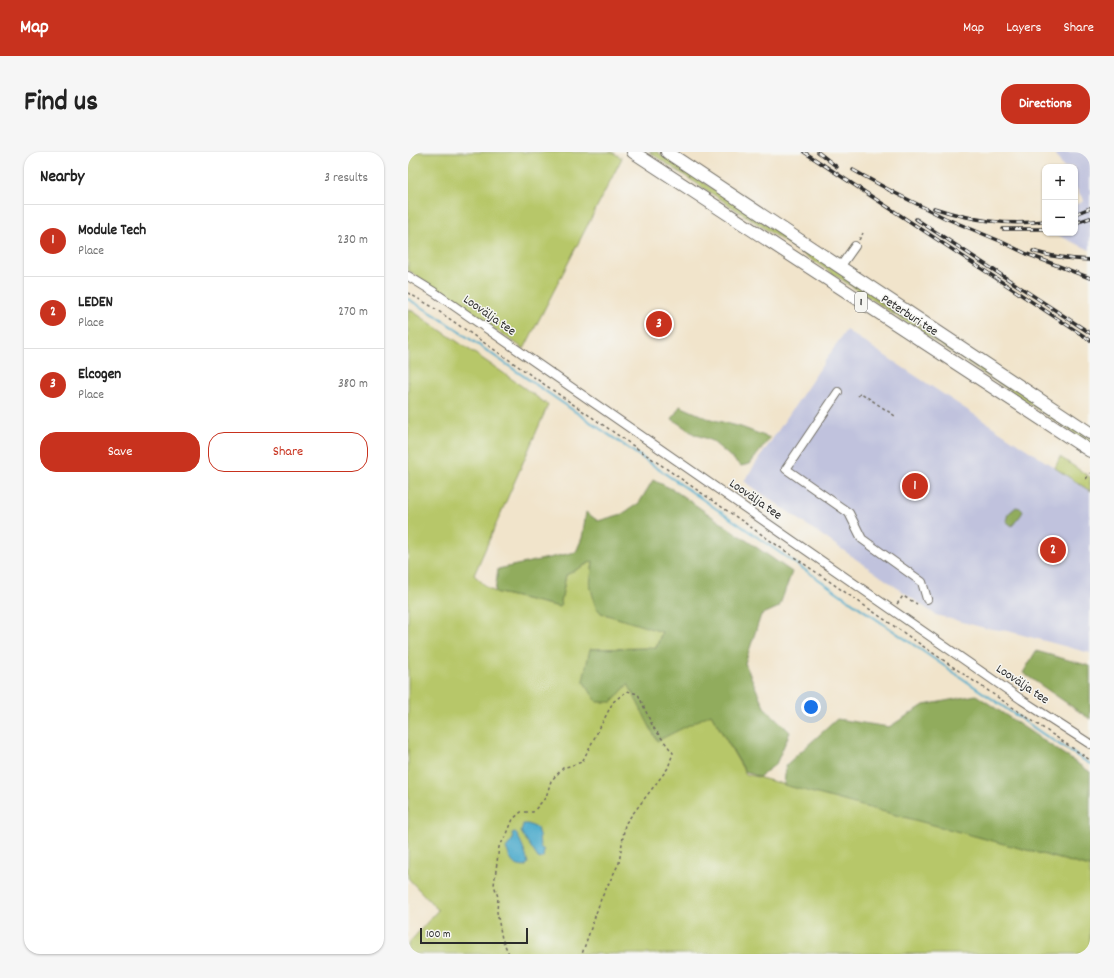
<!DOCTYPE html>
<html lang="en">
<head>
<meta charset="utf-8">
<style>
  body { margin:0; font-family:Dekko,sans-serif; background:#f6f6f6; color:#222 }
  .controls { position:absolute; right:12px; top:12px; display:grid; overflow:hidden; border-radius:8px; box-shadow:0 1px 3px #0004 }
  .controls button { width:36px; height:36px; display:grid; place-items:center; padding:0; border:0; border-bottom:1px solid #e0e0e0; background:#fff; color:#222; font:20px sans-serif }
  .scale { position:absolute; left:12px; bottom:10px; width:108px; box-sizing:border-box; padding-left:4px; border:2px solid #2b2b2b; border-top:0; font-size:11px; line-height:14px; white-space:nowrap; color:#2b2b2b; -webkit-text-stroke:3px #f6f6f2; paint-order:stroke }
  .you { position:absolute; left:403px; top:555px; width:14px; height:14px; margin:-10px; border:3px solid #fff; border-radius:50%; background:#1a73e8; box-shadow:0 0 0 6px #1a73e833 }
  .badge { display:grid; place-items:center; width:26px; height:26px; border-radius:50%; background:#c8321e; color:#fff; font-size:13px; font-weight:700 }
  .pin { position:absolute; translate:-50% -50%; border:2px solid #fff; box-shadow:0 1px 4px #0006 }
  .list { margin:0; padding:0; list-style:none }
  h2 { display:flex; justify-content:space-between; align-items:center; height:52px; margin:0; padding:0 16px; font-size:17px }
  h2 small { font-size:13px; font-weight:400; color:#767676 }
  .list li { display:grid; grid-template-columns:26px 1fr auto; gap:12px; align-items:center; box-sizing:border-box; height:72px; padding:0 16px; border-top:1px solid #e0e0e0 }
  .list b { display:block; font-size:15px; white-space:nowrap }
  .list p { margin:0; font-size:13px; white-space:nowrap; color:#767676 }
  .list em { font-size:13px; font-style:normal; color:#767676 }
  .actions { display:flex; gap:8px; padding:12px 16px }
  .actions a { flex:1; padding:9px 0; border:1px solid #c8321e; border-radius:16px; text-align:center; font-size:14px; color:#c8321e }
  .actions .main { background:#c8321e; color:#fff }
  .map { position:relative; flex:none; width:682px; height:802px; overflow:hidden; border-radius:16px }
  header { display:flex; align-items:center; gap:24px; box-sizing:border-box; height:56px; padding:0 20px; background:#c8321e; color:#fff }
  header strong { font-size:19px }
  nav { display:flex; gap:22px; margin-inline-start:auto; font-size:14px }
  .intro { display:flex; align-items:center; justify-content:space-between; box-sizing:border-box; height:96px; padding:0 24px }
  h1 { margin:0; font-size:28px }
  .button { padding:10px 18px; border-radius:16px; background:#c8321e; color:#fff; font-size:14px; font-weight:700 }
  main { display:flex; gap:24px; padding:0 24px }
  aside { flex:1; background:#fff; border-radius:16px; box-shadow:0 1px 3px #0004 }
  .map>svg:first-child { display:block }
  .industrial { fill:#c0c2dd }
  .green { fill:#b7c769; stroke:#71794a }
  .forest { fill:#91ac5d; stroke:#5e6c44 }
  .water { fill:#4eabcc; stroke:#3c6b7c }
  .lines { fill:none; stroke-linecap:round; stroke-linejoin:round }
  .stream { stroke:#4eabcc; stroke-width:2 }
  .minor-casing { stroke:#706c63; stroke-width:10 }
  .highway-casing { stroke:#706c63; stroke-width:14 }
  .path { stroke:#706c63; stroke-width:1.5; stroke-dasharray:3 3; stroke-linecap:butt }
  .minor { stroke:#fff; stroke-width:8 }
  .highway { stroke:#fff; stroke-width:12 }
  .rail-casing { stroke:#2b2b2b; stroke-width:3.5 }
  .rail { stroke:#f6f6f2; stroke-width:2; stroke-dasharray:6; stroke-linecap:butt }
  .labels { text-anchor:middle; dominant-baseline:central; stroke-width:3; stroke-linejoin:round; paint-order:stroke }
  .shield { fill:#f6f6f2; stroke:#686867; stroke-width:1 }
  .shield-label { font-size:12px; font-weight:bold; fill:#2b2b2b }
  .street-label { font-size:13px; fill:#2b2b2b; stroke:#f6f6f2 }
</style>
</head>
<body>
<header>
<strong>Map</strong>
<nav><a>Map</a><a>Layers</a><a>Share</a></nav>
</header>
<div class="intro"><h1>Find us</h1><a class="button">Directions</a></div>
<main>
<aside>
<h2>Nearby<small>3 results</small></h2>
<ul class="list">
<li><span class="badge">1</span><div><b>Module Tech</b><p>Place</p></div><em>230 m</em></li>
<li><span class="badge">2</span><div><b>LEDEN</b><p>Place</p></div><em>270 m</em></li>
<li><span class="badge">3</span><div><b>Elcogen</b><p>Place</p></div><em>380 m</em></li>
</ul>
<div class="actions"><a class="main">Save</a><a>Share</a></div>
</aside>
<div class="map">
<svg width="682" height="802" viewBox="0 0 682 802">
  <rect width="100%" height="100%" fill="#f6f6f2"/>
  <filter id="ink" filterUnits="userSpaceOnUse"><feTurbulence type="fractalNoise" baseFrequency=".025" numOctaves="2"/><feDisplacementMap in="SourceGraphic" scale="8" xChannelSelector="R" yChannelSelector="G"/><feConvolveMatrix kernelMatrix="1 2 1 2 8 2 1 2 1" color-interpolation-filters="sRGB"/></filter>
  <filter id="wash" filterUnits="userSpaceOnUse"><feTurbulence type="fractalNoise" baseFrequency=".012" numOctaves="4" result="noise"/><feDisplacementMap in="SourceGraphic" scale="16" xChannelSelector="R" yChannelSelector="G"/><feGaussianBlur stdDeviation="0.9" result="paint"/><feColorMatrix in="noise" values="0 0 0 0 0 0 0 0 0 0 0 0 0 0 0 0 0 1.4 0 .05"/><feComposite in="paint" operator="in"/></filter>
  <g filter="url(#wash)">
    <rect width="100%" height="100%" fill="#f1e4cb"/>
    <g class="industrial">
      <polygon points="646,0 682,0 682,98 645,81 667,81 667,53 676,49 667,34 667,15 655,15"/>
      <polygon points="438,178 682,339 682,501 600,479 577,476 528,463 336,329"/>
    </g>
    <g class="green">
      <polygon points="0,0 204,0 214,6 116,197 0,118"/>
      <polygon points="241,0 249,0 682,286 682,292"/>
      <polygon points="0,156 94,220 140,253 66,423 80,436 87,440 152,455 158,423 185,409 182,433 193,461 254,479 248,496 182,497 204,550 220,532 303,562 338,622 682,715 682,802 0,802 0,792 30,758 0,726"/>
      <polygon points="652,305 682,325 682,339 647,316"/>
    </g>
    <g class="forest">
      <polygon points="272,254 299,266 333,275 362,286 342,312 333,314 304,289 286,282 264,267"/>
      <polygon points="245,328 266,338 384,420 371,455 353,463 337,511 356,555 382,580 368,612 351,625 337,619 303,562 249,589 220,532 204,550 189,550 175,529 182,497 248,496 254,480 193,461 188,455 182,433 185,409 158,423 152,455 87,440 90,417 168,400 174,386 178,360 190,369 214,362 231,351"/>
      <polygon points="608,355 612,356 615,359 613,363 604,374 598,369 600,362"/>
      <polygon points="628,499 682,514 682,567 615,521"/>
      <polygon points="568,543 682,620 682,715 376,633 378,613 429,567 481,575 516,553"/>
    </g>
    <g class="water">
      <polygon points="115,672 120,672 129,676 131,683 132,695 136,698 135,705 133,707 130,706 113,680"/>
      <path d="M107 680C114 690 117 700 120 711L117 715C103 714 103 708 98 696L105 687 104 681Z"/>
    </g>
    <g class="lines">
      <polyline class="stream" points="0,147 27,163 635,582 682,612"/>
    </g>
  </g>
  <g filter="url(#ink)">
    <g class="lines">
      <g class="minor-casing">
        <g id="minor">
          <polyline points="432,115 447,94"/>
          <polyline points="0,124 26,140 614,548 682,592"/>
          <polyline points="430,240 378,317 441,361 454,387 514,430 519,447"/>
        </g>
      </g>
      <g class="highway-casing">
        <g id="highway">
          <polyline points="225,0 682,299"/>
          <polyline points="259,0 682,281"/>
        </g>
      </g>
      <g class="path">
        <polyline points="451,88 455,81"/>
        <polyline points="0,141 23,154 551,519 682,608"/>
        <polyline points="450,244 453,241 487,264"/>
        <polyline points="678,327 682,321"/>
        <polyline points="489,452 495,444 509,452"/>
        <polyline points="101,802 94,787 89,760 90,745 86,733 91,695 99,682 105,667 113,660 125,660 138,645 143,629 155,616 174,610 205,550 219,539 230,542 245,575 265,601 260,616 217,672 211,711 193,747 174,802"/>
      </g>
      <use href="#minor" class="minor"/>
      <use href="#highway" class="highway"/>
      <g class="rail-casing">
        <g id="rail">
          <polyline points="396,0 682,188"/>
          <polyline points="410,0 429,15"/>
          <polyline points="445,18 485,40"/>
          <polyline points="481,38 537,66 592,89 619,102 682,126"/>
          <path d="M526 56C563 68 598 74 637 69"/>
          <polyline points="667,62 682,56"/>
          <polyline points="508,67 682,181"/>
          <polyline points="667,71 682,66"/>
          <polyline points="595,77 637,77"/>
          <path d="M625 99C643 105 663 107 682 108"/>
        </g>
      </g>
      <use href="#rail" class="rail"/>
    </g>
  </g>
  <g class="labels">
    <rect class="shield" x="447" y="140" width="12" height="20" rx="3"/>
    <g class="shield-label">
      <text x="453" y="150">1</text>
    </g>
    <g class="street-label">
      <text transform="translate(81 164) rotate(35)">Loovälja tee</text>
      <text transform="translate(501 164) rotate(33)">Peterburi tee</text>
      <text transform="translate(347 348) rotate(35)">Loovälja tee</text>
      <text transform="translate(614 533) rotate(34)">Loovälja tee</text>
    </g>
  </g>
</svg>
<div class="controls">
<button>+</button>
<button>−</button>
</div>
<div class="scale">100 m</div>
<div class="you"></div>
<div class="pin badge" style="left:507px;top:334px">1</div>
<div class="pin badge" style="left:645px;top:398px">2</div>
<div class="pin badge" style="left:251px;top:172px">3</div>
</div>
</main>
</body>
</html>
